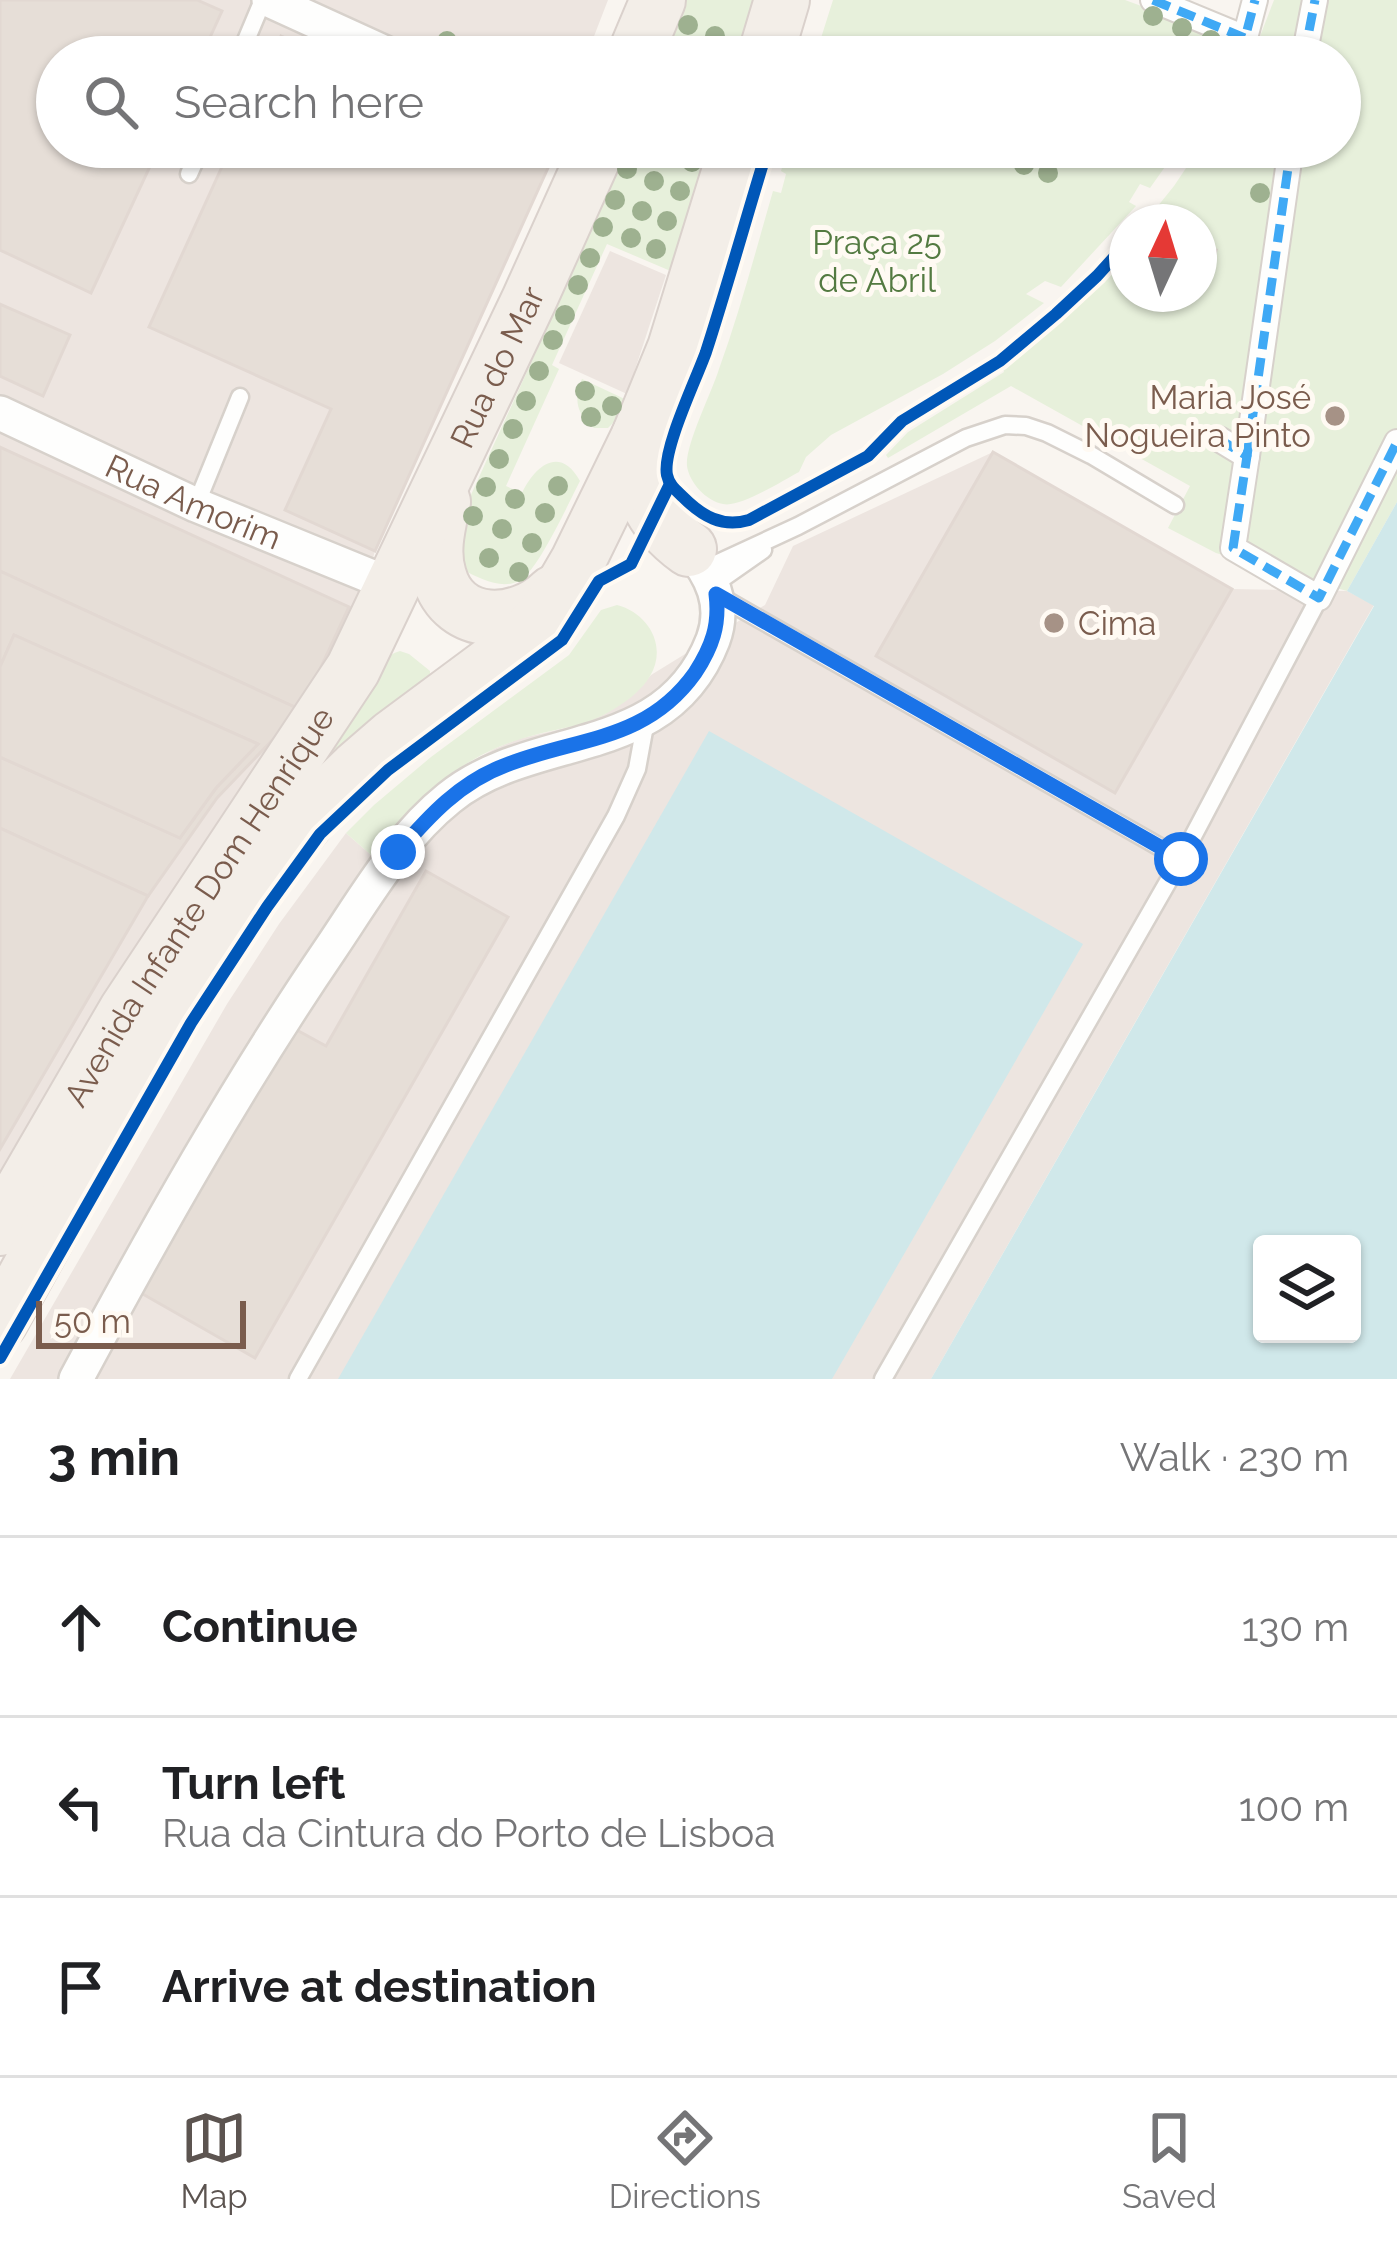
<!DOCTYPE html>
<html lang="en">
<head>
<meta charset="utf-8">
<style>
  body { margin:0; font-family:Raleway,sans-serif; background:#f6f6f6; color:#202124 }
  .controls { position:absolute; right:36px; bottom:36px; display:grid; overflow:hidden; border-radius:12px; box-shadow:0 3px 9px #0004 }
  .controls button { width:108px; height:108px; display:grid; place-items:center; padding:0; border:0; border-bottom:3px solid #e0e0e0; background:#fff; color:#202124; font:60px sans-serif }
  .compass { position:absolute; left:1109px; top:204px; width:108px; height:108px; border-radius:50%; background:#fff; box-shadow:0 3px 9px #0004; rotate:4deg }
  .scale { position:absolute; left:36px; bottom:30px; width:210px; box-sizing:border-box; padding-left:12px; border:6px solid #7a5c4d; border-top:0; font-size:33px; line-height:42px; white-space:nowrap; color:#7a5c4d; -webkit-text-stroke:9px #fffaf3; paint-order:stroke }
  .stop { position:absolute; width:36px; height:36px; margin:-27px; border:9px solid #1a73e8; border-radius:50%; background:#fff }
  .stop.end { background:#1a73e8; border-color:#fff; box-shadow:0 3px 12px #0008 }
  .list { margin:0; padding:0; list-style:none }
  h2 { display:flex; justify-content:space-between; align-items:center; height:156px; margin:0; padding:0 48px; font-size:51px }
  h2 small { font-size:39px; font-weight:400; color:#757577 }
  .list li { display:grid; grid-template-columns:78px 1fr auto; gap:36px; align-items:center; box-sizing:border-box; height:180px; padding:0 48px; border-top:3px solid #e0e0e0 }
  .list b { display:block; font-size:45px; white-space:nowrap }
  .list p { margin:0; font-size:39px; white-space:nowrap; color:#757577 }
  .list em { font-size:39px; font-style:normal; color:#757577 }
  .icon { flex:none; width:66px; height:66px; fill:none; stroke:currentColor; stroke-width:2; stroke-linecap:round; stroke-linejoin:round }
  .map { position:relative; flex:none; width:1397px; height:1379px; overflow:hidden }
  .search { position:absolute; background:#fff; box-shadow:0 3px 9px #0004; left:36px; right:36px; top:36px; height:132px; display:flex; align-items:center; gap:30px; box-sizing:border-box; padding:0 42px; border-radius:66px; color:#757577; font-size:45px }
  .sheet { height:696px; background:#fff }
  nav { display:flex; justify-content:space-around; align-items:center; box-sizing:border-box; height:168px; border-top:3px solid #e0e0e0; background:#fff; font-size:33px; color:#757577 }
  nav a { display:grid; justify-items:center; gap:6px }
  nav .on { color:#5c5450 }
  .map>svg:first-child { display:block }
  .industrial { fill:#ede5e0 }
  .green { fill:#e7f0db }
  .water { fill:#d0e8ea; fill-rule:evenodd }
  .building { fill:#e6ded7; stroke:#e2d8d2; stroke-width:3 }
  .lines { fill:none; stroke-linecap:round; stroke-linejoin:round }
  .service-casing { stroke:#d7d1cb; stroke-width:21 }
  .pedestrian-casing { stroke:#d7d1cb; stroke-width:28 }
  .minor-casing { stroke:#d7d1cb; stroke-width:38 }
  .primary-casing { stroke:#dad1cc; stroke-width:58 }
  .service { stroke:#fefefd; stroke-width:16 }
  .pedestrian { stroke:#fefefd; stroke-width:24 }
  .minor { stroke:#fefefd; stroke-width:33 }
  .primary { stroke:#f3eee8; stroke-width:54 }
  .quiet { stroke:#3fa9f5; stroke-width:9; stroke-dasharray:18 9; stroke-linecap:butt }
  .cycleway-casing { stroke:#fffaf3; stroke-width:20 }
  .cycleway { stroke:#0057b8; stroke-width:12 }
  .tree { fill:#9eb190 }
  .route { stroke:#1a73e8; stroke-width:15 }
  .poi-dot { fill:#a69286; stroke:#fffaf3; stroke-width:4.5 }
  .labels { text-anchor:middle; dominant-baseline:central; stroke-width:10; stroke-linejoin:round; paint-order:stroke }
  .park-label { font-size:33px; fill:#537a41; stroke:#fffaf3 }
  .street-label { font-size:33px; fill:#7a5c4d; stroke:#fffaf3 }
  .poi-label { font-size:33px; fill:#7a5c4d; stroke:#fffaf3; text-anchor:end }
</style>
</head>
<body>
<div class="map">
<svg width="1397" height="1379" viewBox="0 0 1397 1379">
  <rect width="100%" height="100%" fill="#f9f5f0"/>
  <g class="industrial">
    <polygon points="0,0 608,0 586,57 57,57 57,147 550,147 498,279 375,550 356,631 0,1216"/>
    <polygon points="610,251 666,275 627,394 559,363"/>
    <polygon points="993,452 1232,589 1347,591 1374,605 931,1379 10,1379 227,1004 279,924 346,833 371,855 411,808 448,775 494,749 518,739 570,727 605,714 641,687 651,675 765,605 793,546"/>
  </g>
  <g class="green">
    <polygon points="686,0 756,0 738,57 662,57"/>
    <polygon points="833,0 1125,0 1231,39 1225,49 1232,53 1229,57 815,57"/>
    <path d="M1274 0H1397V502L1347 591 1216 553 1168 528 1190 486 1011 386 888 458 886 455 908 432 1004 372 1000 361C1045 324 1088 286 1127 243V294H1199V222H1145L1174 186 1200 147H1340V57H1252Z"/>
    <path d="M625 147H711L673 272 607 244 552 365 559 369 506 486 522 493C535 466 560 445 580 481 569 502 537 573 519 581 501 590 479 578 463 570L455 530 575 266Z"/>
    <path d="M788 147H1179L1150 188 1140 184 1129 202 1136 206 1061 287 1045 281 1026 294 1044 303 995 341 943 374 831 435 806 457 799 472C782 481 740 508 723 504 706 501 689 482 687 466 685 445 712 392 719 369 740 311 756 250 773 191L781 193 786 174 781 171Z"/>
    <path d="M582 379 629 401 622 414 608 428H594C577 415 573 399 582 379Z"/>
    <path d="M617 605C648 613 668 646 650 676 642 691 623 704 609 712 582 728 550 729 521 739 503 744 486 752 471 761 430 784 399 819 371 855L346 833 374 805 431 757 569 655 601 610Z"/>
    <path d="M400 651 409 654 430 671V681L326 761C335 747 345 734 352 720 365 697 372 659 400 651Z"/>
  </g>
  <g class="water">
    <path d="M1397 502V1379H931L1374 606 1347 591ZM1262 1244H1352V1334H1262Z"/>
    <polygon points="709,731 1083,944 832,1379 338,1379"/>
  </g>
  <g class="building">
    <polygon points="0,0 197,0 222,11 201,57 57,57 57,147 159,147 91,293 0,250"/>
    <polygon points="281,36 328,57 271,57"/>
    <polygon points="231,147 527,147 552,159 375,551 285,510 331,409 149,327"/>
    <polygon points="1205,247 1216,250 1208,275 1199,272 1199,256 1202,257"/>
    <polygon points="0,304 70,335 43,396 0,376"/>
    <polygon points="0,447 349,607 301,710 0,571"/>
    <polygon points="993,452 1232,589 1115,793 876,656"/>
    <polygon points="0,571 301,710 217,798 148,896 0,828 0,757 180,838 216,788 258,744 14,635 0,667"/>
    <polygon points="14,635 258,744 216,788 180,838 0,757 0,667"/>
    <polygon points="0,828 148,896 0,1149"/>
    <polygon points="426,871 508,917 255,1358 141,1293 293,1028 326,1046"/>
  </g>
  <g class="lines">
    <g class="service-casing">
      <g id="service">
        <polyline points="239,57 263,0"/>
        <polyline points="189,174 201,147"/>
        <polyline points="196,505 240,397"/>
        <polyline points="705,569 798,526 966,438 1005,425 1026,426 1047,433 1091,455 1175,505"/>
        <polyline points="713,585 763,550"/>
        <polyline points="717,595 1181,859"/>
        <polyline points="298,1379 616,816 637,769 646,720"/>
        <polyline points="883,1379 1181,859 1319,598"/>
      </g>
    </g>
    <g class="pedestrian-casing">
      <g id="pedestrian">
        <polyline points="1153,0 1245,38 1255,0"/>
        <polyline points="1304,57 1315,0"/>
        <polyline points="1219,439 1247,456 1233,548 1319,598 1397,442"/>
        <polyline points="1247,456 1291,147"/>
      </g>
    </g>
    <g class="minor-casing">
      <g id="minor">
        <polyline points="269,0 394,57"/>
        <path id="s1" d="M0 413 196 505 392 585"/>
        <path d="M76 1379C155 1232 237 1086 331 948 366 896 400 837 449 798 534 729 666 762 713 640 726 605 712 575 689 549"/>
      </g>
    </g>
    <g class="primary-casing">
      <g id="primary">
        <polyline points="634,57 658,0"/>
        <polyline points="765,57 782,0"/>
        <path d="M639 436C632 483 651 522 689 549"/>
        <path d="M443 502C438 526 431 551 439 576 454 630 519 627 553 593"/>
        <path id="s2" d="M0 1228 126 1011 353 669 529 300 598 147"/>
        <polyline points="0,1322 164,1025 261,878 320,804 356,769 393,737 521,642 553,604 578,561 639,436 675,348 737,147"/>
      </g>
    </g>
    <use href="#service" class="service"/>
    <use href="#pedestrian" class="pedestrian"/>
    <use href="#minor" class="minor"/>
    <use href="#primary" class="primary"/>
    <g class="quiet">
      <polyline points="1153,0 1245,38 1255,0"/>
      <polyline points="1304,57 1315,0"/>
      <polyline points="1219,439 1247,456 1233,548 1319,598 1397,442"/>
      <polyline points="1247,456 1291,147"/>
    </g>
    <g class="cycleway-casing">
      <g id="cycleway">
        <path d="M768 147C747 215 728 284 706 352 696 380 662 450 667 475 669 485 676 490 683 497 702 516 722 528 749 520L868 456 902 421 1000 361 1056 314 1097 276 1127 243"/>
        <polyline points="0,1358 191,1023 267,907 320,834 388,770 562,640 599,581 631,564 670,484"/>
      </g>
    </g>
    <use href="#cycleway" class="cycleway"/>
  </g>
  <g class="tree">
    <circle cx="1153" cy="16" r="10"/>
    <circle cx="688" cy="25" r="10"/>
    <circle cx="1182" cy="28" r="10"/>
    <circle cx="715" cy="36" r="10"/>
    <circle cx="1211" cy="40" r="10"/>
    <circle cx="447" cy="41" r="10"/>
    <circle cx="692" cy="162" r="10"/>
    <circle cx="1024" cy="165" r="10"/>
    <circle cx="627" cy="169" r="10"/>
    <circle cx="1048" cy="173" r="10"/>
    <circle cx="654" cy="181" r="10"/>
    <circle cx="680" cy="191" r="10"/>
    <circle cx="1260" cy="193" r="10"/>
    <circle cx="615" cy="200" r="10"/>
    <circle cx="642" cy="211" r="10"/>
    <circle cx="667" cy="221" r="10"/>
    <circle cx="603" cy="227" r="10"/>
    <circle cx="631" cy="238" r="10"/>
    <circle cx="656" cy="249" r="10"/>
    <circle cx="590" cy="258" r="10"/>
    <circle cx="578" cy="285" r="10"/>
    <circle cx="565" cy="315" r="10"/>
    <circle cx="553" cy="340" r="10"/>
    <circle cx="539" cy="371" r="10"/>
    <circle cx="585" cy="391" r="10"/>
    <circle cx="526" cy="401" r="10"/>
    <circle cx="612" cy="406" r="10"/>
    <circle cx="591" cy="417" r="10"/>
    <circle cx="513" cy="429" r="10"/>
    <circle cx="499" cy="459" r="10"/>
    <circle cx="558" cy="486" r="10"/>
    <circle cx="486" cy="487" r="10"/>
    <circle cx="515" cy="499" r="10"/>
    <circle cx="545" cy="513" r="10"/>
    <circle cx="473" cy="516" r="10"/>
    <circle cx="502" cy="529" r="10"/>
    <circle cx="532" cy="543" r="10"/>
    <circle cx="489" cy="558" r="10"/>
    <circle cx="519" cy="572" r="10"/>
  </g>
  <g class="lines">
    <path class="route" d="M398 852C429 816 460 782 506 765 577 737 646 742 695 673 712 647 720 625 716 594L1181 859"/>
  </g>
  <g class="poi-dot">
    <circle cx="1335" cy="416" r="12"/>
    <circle cx="1054" cy="623" r="12"/>
  </g>
  <g class="labels">
    <g class="park-label">
      <text x="877" y="242">Praça 25<tspan x="877" dy="38">de Abril</tspan></text>
    </g>
    <g class="street-label">
      <text stroke="none"><textPath href="#s2" startOffset="996">Rua do Mar</textPath></text>
      <text stroke="none"><textPath href="#s1" startOffset="213">Rua Amorim</textPath></text>
      <text stroke="none"><textPath href="#s2" startOffset="378">Avenida Infante Dom Henrique</textPath></text>
    </g>
    <g class="poi-label">
      <text x="1311" y="397">Maria José<tspan x="1311" dy="38">Nogueira Pinto</tspan></text>
      <text x="1078" y="623" text-anchor="start">Cima</text>
    </g>
  </g>
</svg>
<div class="controls">
<button><svg class="icon" aria-label="layers" viewBox="0 0 24 24"><path d="M12 4l9 5-9 5-9-5zM3 14l9 5 9-5"/></svg></button>
</div>
<svg class="compass" viewBox="-18 -18 36 36"><path d="M0-13l5 13h-10z" fill="#e53935"/><path d="M0 13l5-13h-10z" fill="#757577"/></svg>
<div class="scale">50 m</div>
<div class="stop" style="left:1181px;top:859px"></div>
<div class="stop end" style="left:398px;top:852px"></div>
<div class="search"><svg class="icon" aria-label="search" viewBox="0 0 24 24"><circle cx="10" cy="10" r="6"/><path d="M15 15l6 6"/></svg>Search here</div>
</div>
<section class="sheet">
<h2>3 min<small>Walk · 230 m</small></h2>
<ul class="list">
<li><svg class="icon" aria-label="ahead" viewBox="0 0 24 24"><path d="M12 20V5M6 11l6-6 6 6"/></svg><div><b>Continue</b></div><em>130 m</em></li>
<li><svg class="icon" aria-label="left" viewBox="0 0 24 24"><path d="M17 20v-9H6M10 6l-5 5 5 5"/></svg><div><b>Turn left</b><p>Rua da Cintura do Porto de Lisboa</p></div><em>100 m</em></li>
<li><svg class="icon" aria-label="arrive" viewBox="0 0 24 24"><path d="M6 21V4h12l-3 4 3 4H6"/></svg><div><b>Arrive at destination</b></div></li>
</ul>
</section>
<nav>
<a class="on"><svg class="icon" aria-label="map" viewBox="0 0 24 24"><path d="M3 6l6-2 6 2 6-2v14l-6 2-6-2-6 2zM9 4v14M15 6v14"/></svg>Map</a>
<a><svg class="icon" aria-label="directions" viewBox="0 0 24 24"><path d="M12 3l9 9-9 9-9-9zM9 14v-3h6M13 9l2 2-2 2"/></svg>Directions</a>
<a><svg class="icon" aria-label="saved" viewBox="0 0 24 24"><path d="M7 4h10v16l-5-4-5 4z"/></svg>Saved</a>
</nav>
</body>
</html>
